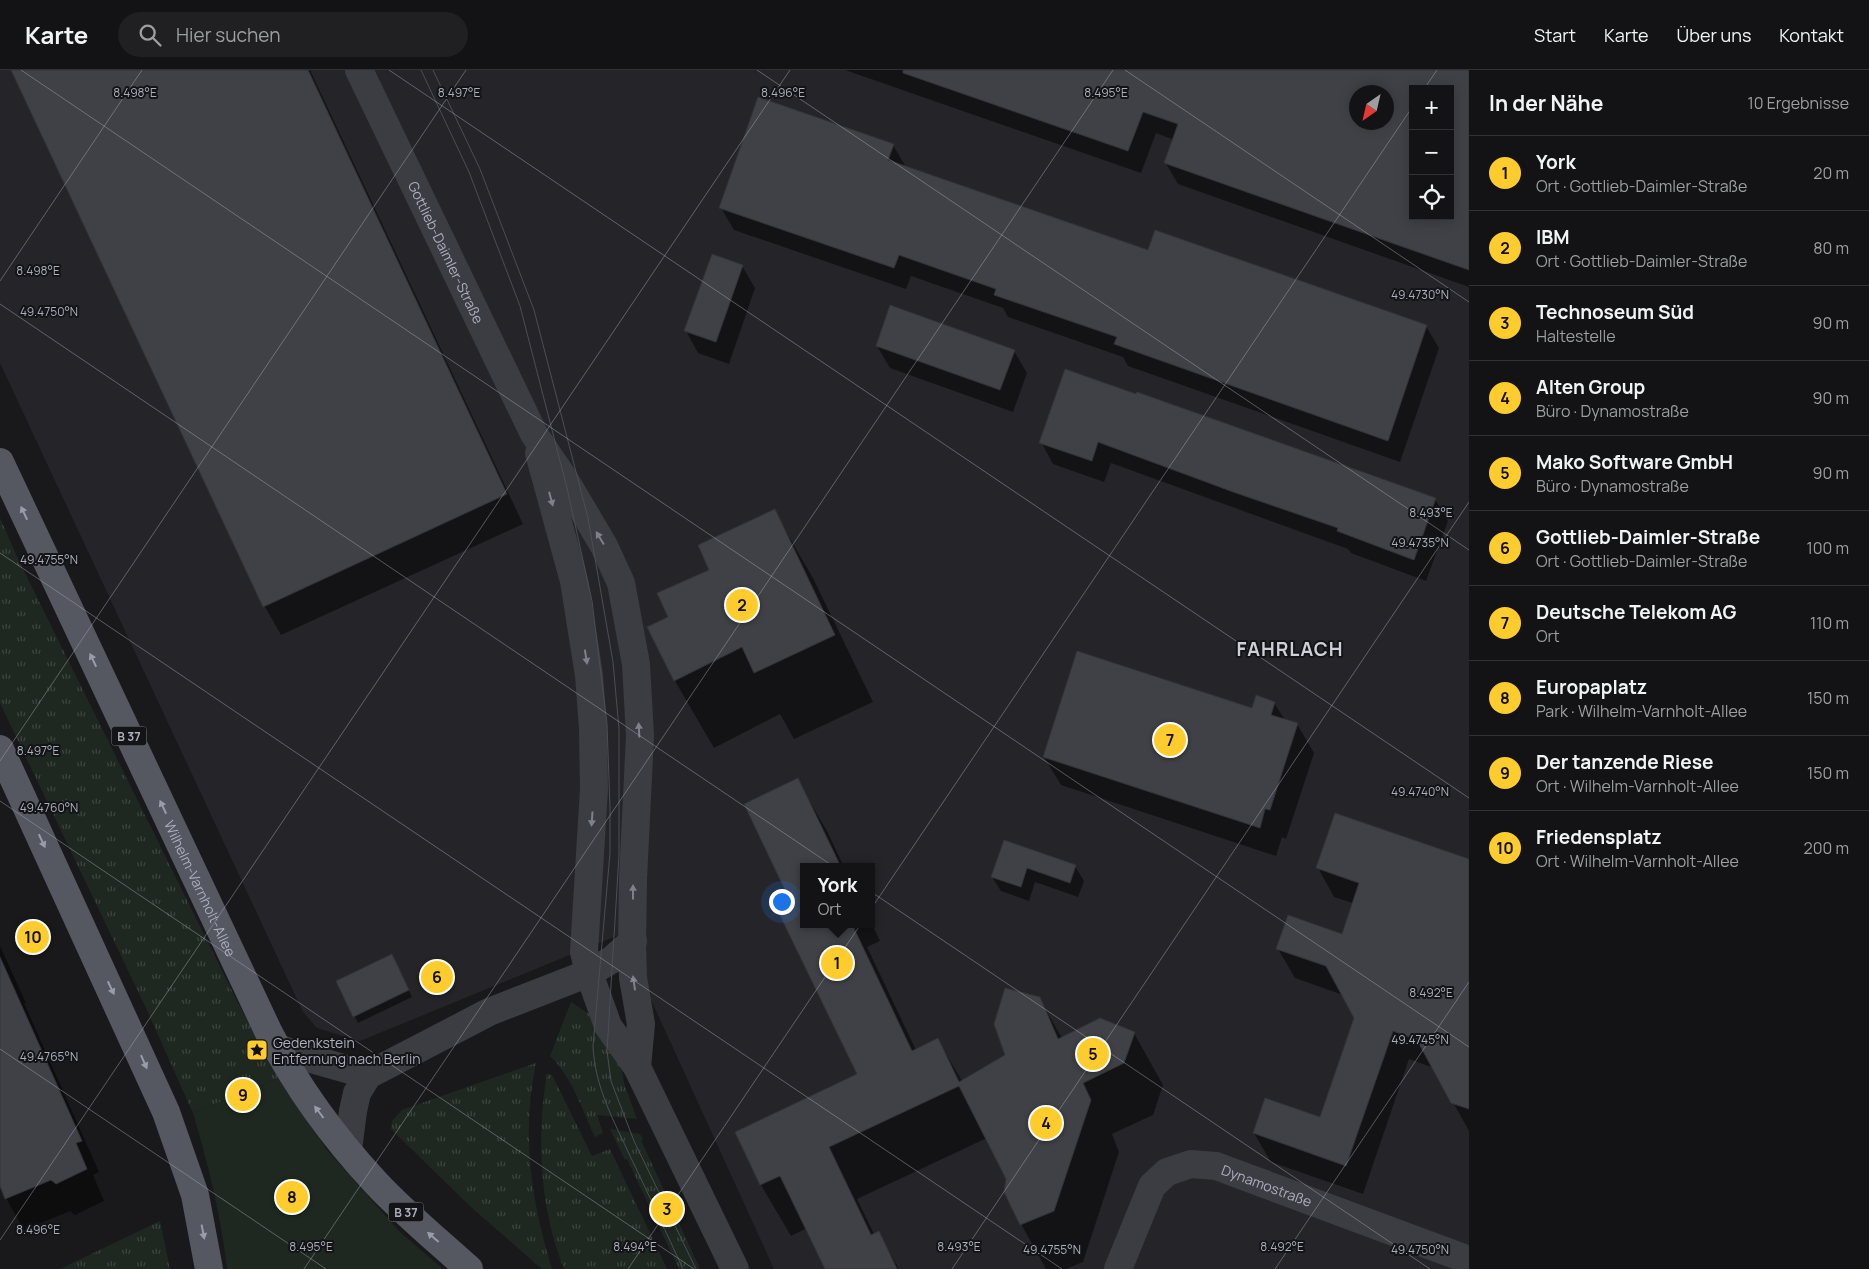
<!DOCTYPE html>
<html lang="de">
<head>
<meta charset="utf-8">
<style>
  body { margin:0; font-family:Manrope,sans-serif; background:#202022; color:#f1f3f6 }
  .controls { position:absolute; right:15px; top:15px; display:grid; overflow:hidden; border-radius:0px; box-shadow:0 2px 12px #0003 }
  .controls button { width:45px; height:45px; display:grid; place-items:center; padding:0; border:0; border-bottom:1px solid #323234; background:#131315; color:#f1f3f6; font:25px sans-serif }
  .compass { position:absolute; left:1349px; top:15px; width:45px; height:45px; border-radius:50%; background:#131315; box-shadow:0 2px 12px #0003; rotate:214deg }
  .you { position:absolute; left:781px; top:831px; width:18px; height:18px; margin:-12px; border:4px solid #fff; border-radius:50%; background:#1a73e8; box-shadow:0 0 0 8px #1a73e833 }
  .badge { display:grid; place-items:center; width:32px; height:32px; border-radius:50%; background:#ffcc2e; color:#111; font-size:16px; font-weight:700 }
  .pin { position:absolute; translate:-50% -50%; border:2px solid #fff; box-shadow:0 1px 5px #0006 }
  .popup { position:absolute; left:800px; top:793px; width:75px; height:65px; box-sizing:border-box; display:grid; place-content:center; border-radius:0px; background:#131315; filter:drop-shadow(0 1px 4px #0005); font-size:16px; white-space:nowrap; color:#9d9ea0 }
  .popup b { font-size:19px; color:#f1f3f6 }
  .popup::after { content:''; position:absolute; left:50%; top:100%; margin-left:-10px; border:10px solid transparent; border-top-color:#131315 }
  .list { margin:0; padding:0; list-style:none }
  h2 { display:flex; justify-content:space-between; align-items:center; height:65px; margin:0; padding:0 20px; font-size:21px }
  h2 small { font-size:16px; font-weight:400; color:#9d9ea0 }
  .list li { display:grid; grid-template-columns:32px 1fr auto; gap:15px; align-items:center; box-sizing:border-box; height:75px; padding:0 20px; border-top:1px solid #323234 }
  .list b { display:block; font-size:19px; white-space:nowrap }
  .list p { margin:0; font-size:16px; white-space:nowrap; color:#9d9ea0 }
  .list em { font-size:16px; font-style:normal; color:#9d9ea0 }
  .icon { flex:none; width:28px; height:28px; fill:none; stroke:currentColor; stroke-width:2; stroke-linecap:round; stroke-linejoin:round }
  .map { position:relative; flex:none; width:1469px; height:1199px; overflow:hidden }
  header { display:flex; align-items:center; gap:30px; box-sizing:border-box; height:70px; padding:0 25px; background:#131315; border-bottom:1px solid #323234 }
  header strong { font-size:24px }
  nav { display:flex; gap:28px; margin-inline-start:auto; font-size:18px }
  .search { width:350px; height:45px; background:#202022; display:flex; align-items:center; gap:12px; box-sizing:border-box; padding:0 18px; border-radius:28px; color:#9d9ea0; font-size:19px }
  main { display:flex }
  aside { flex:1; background:#131315 }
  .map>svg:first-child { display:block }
  .built { fill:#252529; fill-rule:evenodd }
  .grass { fill:url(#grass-tufts) }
  .green { fill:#1e2821 }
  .shadow { fill:#0007; fill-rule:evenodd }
  .building { fill:#404147; stroke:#333338; fill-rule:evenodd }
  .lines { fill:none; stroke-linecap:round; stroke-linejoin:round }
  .minor { stroke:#3c3c43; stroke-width:28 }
  .major { stroke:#555761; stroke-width:28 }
  .tram { stroke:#4c4e56; stroke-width:1 }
  .oneway { fill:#7e808c }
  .oneway2 { fill:#999dab }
  .ticks { fill:none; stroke:#aaaebd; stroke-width:1; stroke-opacity:0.45 }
  .labels { text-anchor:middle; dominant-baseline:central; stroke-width:4; stroke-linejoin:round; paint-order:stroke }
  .shield { fill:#141417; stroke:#7d808b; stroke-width:1 }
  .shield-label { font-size:12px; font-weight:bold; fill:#aaaebd }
  .street-label { font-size:14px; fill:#aaaebd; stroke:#141417 }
  .poi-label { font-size:14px; fill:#aaaebd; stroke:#141417; text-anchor:start }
  .district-label { font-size:19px; font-weight:bold; letter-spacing:1px; fill:#ccced8; stroke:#141417 }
  .ticks-label { font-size:12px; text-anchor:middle; fill:#aaaebd; stroke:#141417; stroke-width:4; stroke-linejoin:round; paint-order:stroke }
</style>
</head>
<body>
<header>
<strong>Karte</strong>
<div class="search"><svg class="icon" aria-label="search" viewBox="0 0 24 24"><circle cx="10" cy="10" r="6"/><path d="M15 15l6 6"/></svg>Hier suchen</div>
<nav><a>Start</a><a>Karte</a><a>Über uns</a><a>Kontakt</a></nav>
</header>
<main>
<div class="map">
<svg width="1469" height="1199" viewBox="0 0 1469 1199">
  <defs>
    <pattern id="grass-tufts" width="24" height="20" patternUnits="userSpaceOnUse" patternTransform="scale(1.25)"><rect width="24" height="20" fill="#1e2821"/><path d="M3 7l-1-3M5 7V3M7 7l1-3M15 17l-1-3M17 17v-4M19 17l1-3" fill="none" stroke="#3c453f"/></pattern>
  </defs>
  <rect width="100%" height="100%" fill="#19191c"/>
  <path class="built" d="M0 0H1469V1199H774L621 864 360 971 317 958 303 942 0 293ZM1413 19H1450V146H1413ZM1356 22H1386V52H1356ZM803 797H871V854H803Z"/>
  <g class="grass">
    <polygon points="0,448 18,489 237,931 278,1008 193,1043 146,938 0,633"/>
    <path d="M571 932 592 946 621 995 624 1013 637 1049 597 1045 603 1063 595 1067C582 1039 572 1007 550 986Z"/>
    <path d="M536 993C521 1063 531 1131 552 1199H542L471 1137 391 1059 392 1051 402 1040Z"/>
    <path d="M547 1004 552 1005 592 1086 610 1079 667 1199H564C540 1139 536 1067 547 1004Z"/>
    <polygon points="610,1059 640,1064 643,1069 641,1070 700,1199 679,1199 627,1089 625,1090"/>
    <polygon points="160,1151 170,1199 60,1199"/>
  </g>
  <path class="green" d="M278 1008 327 1080 400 1162 443 1199H227C221 1145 208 1094 193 1043Z"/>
  <g class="shadow">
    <polygon points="12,0 310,0 523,454 281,565 265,537"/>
    <path d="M845 0H1469V217L1178 114 1165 92 1174 70 1156 63 1141 103ZM1413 19H1450V146H1413ZM1356 22H1386V52H1356Z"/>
    <polygon points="893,75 906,97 1148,182 1426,256 1439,278 1400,392 1128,296 1123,287 1008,247 1003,238 911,206 906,219 734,160 721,138"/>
    <polygon points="742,196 755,218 729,294 698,283 686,261"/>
    <polygon points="877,276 1014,281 1027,303 1013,342 890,298"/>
    <polygon points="1066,300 1435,429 1448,451 1426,511 1351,483 1348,479 1111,393 1104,412 1053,394 1041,372"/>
    <polygon points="774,441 813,508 873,632 794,669 780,644 714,678 675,611 648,557 670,548"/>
    <polygon points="1274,633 1285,650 1297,654 1314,683 1286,769 1282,767 1276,786 1061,715 1044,687 1252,639"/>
    <polygon points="797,710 827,761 844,797 803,797 803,854 871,854 871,852 880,871 867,877 916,980 938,970 962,1011 1007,986 1039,928 1062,968 1134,963 1163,1015 1153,1045 1112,1064 1119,1082 1083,1192 1066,1199 1046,1199 1021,1154 1008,1109 987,1068 857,1129 874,1164 878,1162 899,1199 827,1199 807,1158 791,1166 761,1115 737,1063 859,1005 787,821"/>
    <polygon points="1005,772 1075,796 1084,811 1078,827 1035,812 1029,831 1001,821 992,807"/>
    <polygon points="1469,790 1469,1061 1434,998 1409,989 1363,1124 1271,1092 1254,1063 1320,1049 1355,948 1343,925 1295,908 1278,879 1342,865 1353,833 1334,827 1318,798"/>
    <polygon points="0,876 26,933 24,933 99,1102 93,1105 104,1131 75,1145 70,1141 24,1160 6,1128 0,1113"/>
    <polygon points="395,892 412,927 358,953 337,911"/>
  </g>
  <g class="building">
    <polygon points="11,0 308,0 507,424 263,537"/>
    <path d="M903 0H1469V200L1164 93 1178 54 1143 42 1128 81 903 3ZM1413 19H1450V146H1413ZM1356 22H1386V52H1356Z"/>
    <polygon points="758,27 894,74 888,90 1148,180 1155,160 1427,255 1388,371 1114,274 1117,267 994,225 996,219 899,185 894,198 719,138"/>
    <polygon points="712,184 743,195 716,272 684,261"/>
    <polygon points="890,235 1015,280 1000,320 876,276"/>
    <polygon points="1065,299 1136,324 1137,322 1436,428 1414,490 1337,461 1338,458 1236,423 1098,372 1092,391 1039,373"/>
    <polygon points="775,439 835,565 754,603 742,577 674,611 647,557 668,547 657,523 709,500 698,475"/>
    <polygon points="1077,581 1252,638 1256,625 1275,632 1271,645 1298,653 1270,740 1265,739 1260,758 1043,687"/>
    <polygon points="798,708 841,797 803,797 803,854 852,854 912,981 938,968 959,1012 1005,985 994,954 1005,918 1040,927 1058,969 1100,948 1135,962 1124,993 1083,1013 1091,1030 1054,1141 1020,1155 1004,1122 1006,1109 959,1016 829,1077 871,1165 879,1161 897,1199 825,1199 780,1106 760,1115 735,1062 857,1004 771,827 785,820 744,734"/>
    <polygon points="1335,743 1469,789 1469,1039 1451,1033 1417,970 1393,961 1346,1096 1253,1063 1265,1028 1320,1047 1354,948 1326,896 1276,879 1288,845 1342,864 1359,813 1316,798"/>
    <polygon points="1004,770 1076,795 1070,813 1027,798 1021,817 991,807"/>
    <polygon points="392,884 409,920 353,947 336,911"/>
    <polygon points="0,887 82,1071 76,1073 87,1099 56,1114 51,1110 5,1129 0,1116"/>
  </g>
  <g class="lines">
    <g class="minor">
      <path id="s1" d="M359 0 534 364 565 410 604 476 621 513 636 594 640 666 633 809 632 877 633 908 641 954 637 997"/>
      <polyline points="539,383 574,511 589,605 593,658 594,719 584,882 589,903 608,956 637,997 735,1199"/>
      <polyline points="276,977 297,985 368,1005"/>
      <polyline points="348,1080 353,1041 357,1023 368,1005 489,942 589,903 613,889 633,871"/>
      <path id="s2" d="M1118 1199 1152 1116 1167 1102 1191 1094 1216 1096 1469 1190"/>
    </g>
    <g class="major">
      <path id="s3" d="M0 392 269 963C297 1017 335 1069 376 1113 405 1144 438 1171 469 1199"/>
      <polyline points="0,679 166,1042 195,1125 209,1199"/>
    </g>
    <g class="tram">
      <path d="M421 0 469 102 520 236 567 418 592 531 607 654 610 737V783L593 976C595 1018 614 1051 631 1088 649 1125 666 1162 683 1199"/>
      <polyline points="433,0 480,99 534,240 588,448 613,592 619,659 619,785 607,981 611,1011 634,1071 696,1199"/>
    </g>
  </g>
  <defs><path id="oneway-solid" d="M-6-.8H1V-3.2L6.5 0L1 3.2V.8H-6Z" transform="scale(1.25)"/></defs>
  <g class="oneway">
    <use href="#oneway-solid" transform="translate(551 429) rotate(75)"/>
    <use href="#oneway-solid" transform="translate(600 468) rotate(-121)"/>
    <use href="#oneway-solid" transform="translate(586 587) rotate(81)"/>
    <use href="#oneway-solid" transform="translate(639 660) rotate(-93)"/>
    <use href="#oneway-solid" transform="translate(592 749) rotate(94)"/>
    <use href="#oneway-solid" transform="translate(633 822) rotate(-90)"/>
    <use href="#oneway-solid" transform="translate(634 913) rotate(-98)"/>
  </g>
  <g class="oneway2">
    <use href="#oneway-solid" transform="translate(24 443) rotate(-115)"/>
    <use href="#oneway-solid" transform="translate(93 590) rotate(-115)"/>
    <use href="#oneway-solid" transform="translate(163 737) rotate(-115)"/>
    <use href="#oneway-solid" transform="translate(42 771) rotate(65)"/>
    <use href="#oneway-solid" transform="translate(111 918) rotate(65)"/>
    <use href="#oneway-solid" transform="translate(144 992) rotate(66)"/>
    <use href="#oneway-solid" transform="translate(319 1042) rotate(-127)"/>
    <use href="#oneway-solid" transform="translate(203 1162) rotate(79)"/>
    <use href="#oneway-solid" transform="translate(433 1167) rotate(-139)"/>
  </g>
  <path class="ticks" d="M21 0 1469 977M389 0 1469 728M757 0 1469 480M1125 0 1469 232M1424 19 1437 0M0 211 142 0M0 234 1430 1199M0 483 1062 1199M0 691 466 0M0 731 694 1199M0 979 326 1199M0 1170 790 0M304 1199 1113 0M628 1199 1413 36M952 1199 1469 432M1275 1199 1469 912"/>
  <defs>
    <g id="sight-square" transform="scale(1.125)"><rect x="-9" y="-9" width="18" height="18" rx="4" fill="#ffcc2e" stroke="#141417"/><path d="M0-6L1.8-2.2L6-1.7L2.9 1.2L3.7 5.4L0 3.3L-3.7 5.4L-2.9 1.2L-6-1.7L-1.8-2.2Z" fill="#111"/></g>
  </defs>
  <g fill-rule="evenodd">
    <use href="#sight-square" x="257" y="980"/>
  </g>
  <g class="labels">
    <g class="shield">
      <rect x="111.5" y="656.5" width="35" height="19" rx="4"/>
      <rect x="388.5" y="1132.5" width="35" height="19" rx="4"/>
    </g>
    <g class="shield-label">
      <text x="129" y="666">B 37</text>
      <text x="406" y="1142">B 37</text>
    </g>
    <g class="street-label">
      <text stroke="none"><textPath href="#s1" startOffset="202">Gottlieb-Daimler-Straße</textPath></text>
      <text stroke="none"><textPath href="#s3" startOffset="471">Wilhelm-Varnholt-Allee</textPath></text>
      <text stroke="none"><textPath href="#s2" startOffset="215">Dynamostraße</textPath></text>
    </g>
    <g class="poi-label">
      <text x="273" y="972">Gedenkstein<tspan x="273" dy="16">Entfernung nach Berlin</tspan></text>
    </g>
    <g class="district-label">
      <text x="1290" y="579">FAHRLACH</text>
    </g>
  </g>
  <g class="ticks-label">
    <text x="135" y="27">8.498°E</text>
    <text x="459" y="27">8.497°E</text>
    <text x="783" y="27">8.496°E</text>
    <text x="1106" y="27">8.495°E</text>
    <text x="38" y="205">8.498°E</text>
    <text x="1420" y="229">49.4730°N</text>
    <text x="49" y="246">49.4750°N</text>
    <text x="1431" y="447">8.493°E</text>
    <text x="1420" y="477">49.4735°N</text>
    <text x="49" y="494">49.4755°N</text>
    <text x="38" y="685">8.497°E</text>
    <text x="1420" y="726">49.4740°N</text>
    <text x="49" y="742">49.4760°N</text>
    <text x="1431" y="927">8.492°E</text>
    <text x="1420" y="974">49.4745°N</text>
    <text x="49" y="991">49.4765°N</text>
    <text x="38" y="1164">8.496°E</text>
    <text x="311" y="1181">8.495°E</text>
    <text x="635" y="1181">8.494°E</text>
    <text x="959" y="1181">8.493°E</text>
    <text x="1282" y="1181">8.492°E</text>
    <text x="1052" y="1184">49.4755°N</text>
    <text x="1420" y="1184">49.4750°N</text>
  </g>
</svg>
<div class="controls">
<button>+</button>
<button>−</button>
<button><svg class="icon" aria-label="locate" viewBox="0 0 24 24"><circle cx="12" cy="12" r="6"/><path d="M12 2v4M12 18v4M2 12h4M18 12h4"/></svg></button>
</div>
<svg class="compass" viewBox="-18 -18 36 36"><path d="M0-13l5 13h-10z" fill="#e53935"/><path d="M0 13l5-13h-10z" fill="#9d9ea0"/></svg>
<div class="you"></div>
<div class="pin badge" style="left:837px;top:893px">1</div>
<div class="popup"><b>York</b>Ort</div>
<div class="pin badge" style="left:742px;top:535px">2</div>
<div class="pin badge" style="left:667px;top:1139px">3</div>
<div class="pin badge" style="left:1046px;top:1053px">4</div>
<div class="pin badge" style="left:1093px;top:984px">5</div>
<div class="pin badge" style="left:437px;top:907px">6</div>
<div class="pin badge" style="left:1170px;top:670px">7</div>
<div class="pin badge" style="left:292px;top:1127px">8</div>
<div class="pin badge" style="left:243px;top:1025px">9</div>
<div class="pin badge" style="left:33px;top:867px">10</div>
</div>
<aside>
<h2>In der Nähe<small>10 Ergebnisse</small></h2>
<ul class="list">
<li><span class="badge">1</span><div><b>York</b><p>Ort · Gottlieb-Daimler-Straße</p></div><em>20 m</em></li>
<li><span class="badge">2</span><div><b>IBM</b><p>Ort · Gottlieb-Daimler-Straße</p></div><em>80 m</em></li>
<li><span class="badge">3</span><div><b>Technoseum Süd</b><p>Haltestelle</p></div><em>90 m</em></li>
<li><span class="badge">4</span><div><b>Alten Group</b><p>Büro · Dynamostraße</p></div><em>90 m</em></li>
<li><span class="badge">5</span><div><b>Mako Software GmbH</b><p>Büro · Dynamostraße</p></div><em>90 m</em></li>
<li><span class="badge">6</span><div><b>Gottlieb-Daimler-Straße</b><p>Ort · Gottlieb-Daimler-Straße</p></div><em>100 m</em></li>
<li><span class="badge">7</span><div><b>Deutsche Telekom AG</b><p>Ort</p></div><em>110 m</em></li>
<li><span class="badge">8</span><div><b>Europaplatz</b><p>Park · Wilhelm-Varnholt-Allee</p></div><em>150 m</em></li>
<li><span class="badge">9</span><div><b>Der tanzende Riese</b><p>Ort · Wilhelm-Varnholt-Allee</p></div><em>150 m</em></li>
<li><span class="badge">10</span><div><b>Friedensplatz</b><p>Ort · Wilhelm-Varnholt-Allee</p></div><em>200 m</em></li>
</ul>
</aside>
</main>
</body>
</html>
